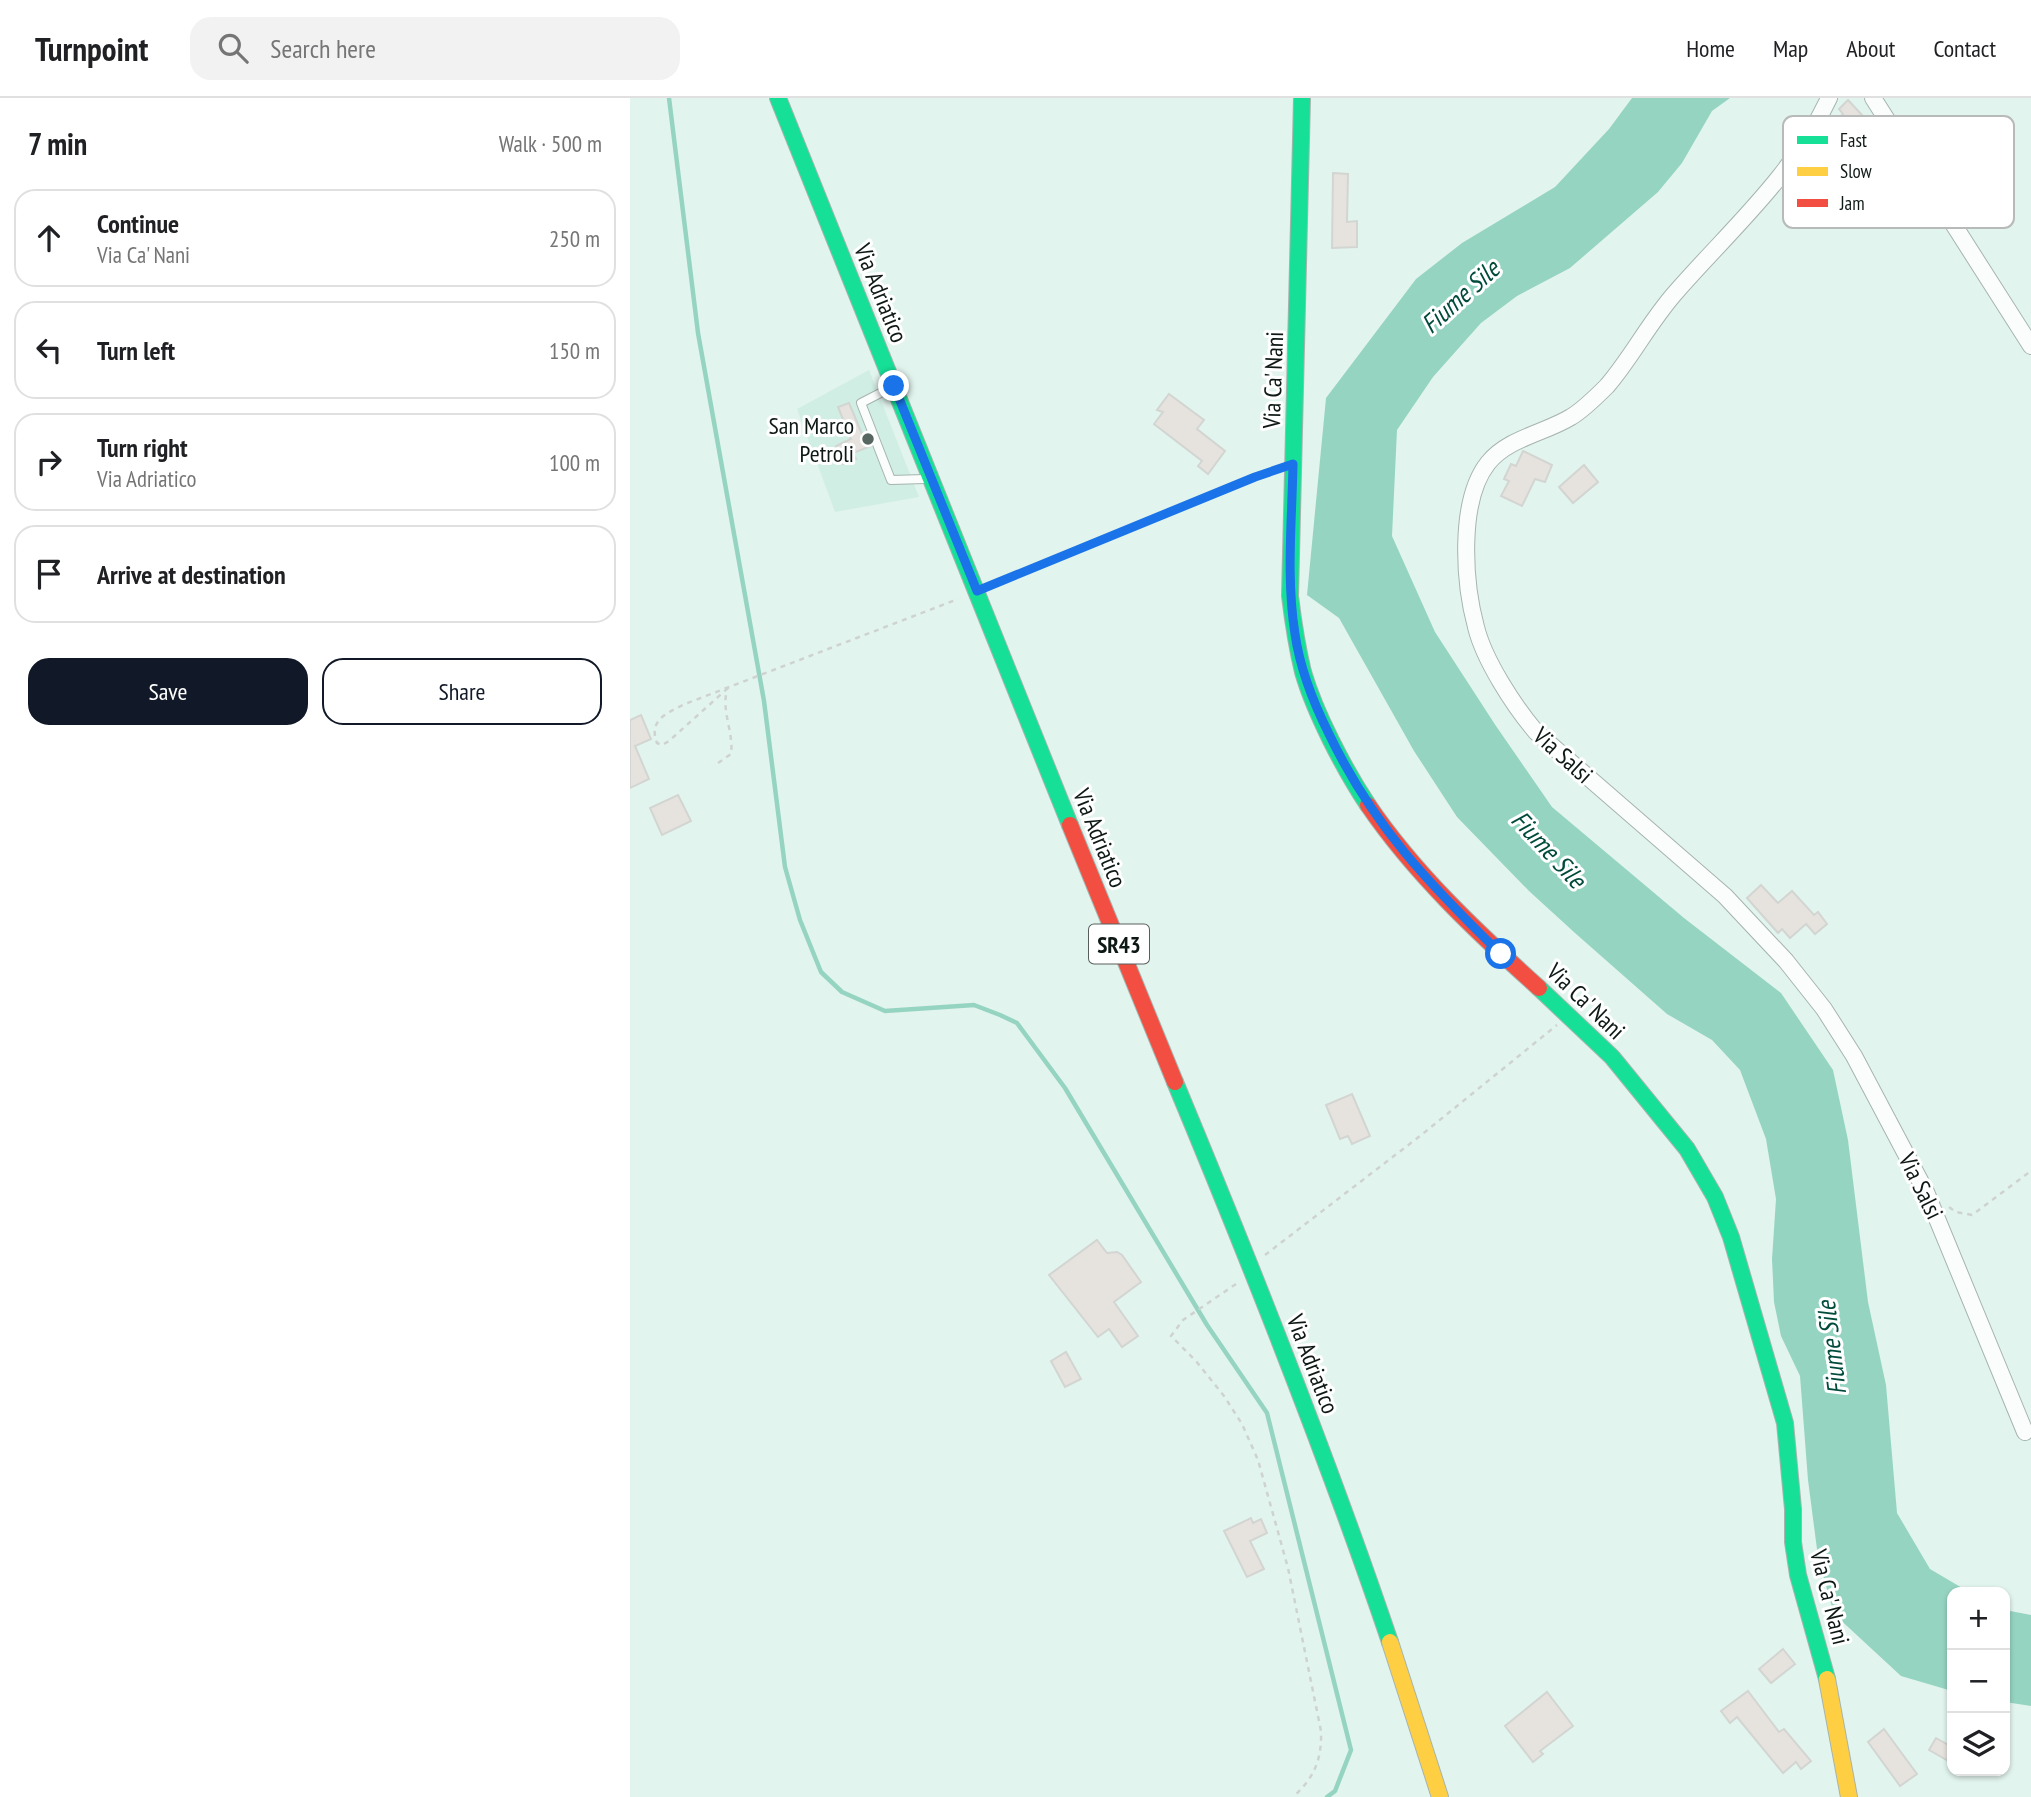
<!DOCTYPE html>
<html lang="en">
<head>
<meta charset="utf-8">
<style>
  body { margin:0; font-family:"PT Sans Narrow",sans-serif; background:#f2f2f2; color:#202124 }
  .controls { position:absolute; right:21px; bottom:21px; display:grid; overflow:hidden; border-radius:14px; box-shadow:0 2px 5px #0004 }
  .controls button { width:63px; height:63px; display:grid; place-items:center; padding:0; border:0; border-bottom:2px solid #e0e0e0; background:#fff; color:#202124; font:35px sans-serif }
  .stop { position:absolute; width:21px; height:21px; margin:-16px; border:5px solid #1a73e8; border-radius:50%; background:#fff }
  .stop.end { background:#1a73e8; border-color:#fff; box-shadow:0 2px 7px #0008 }
  .list { margin:0; padding:0; list-style:none }
  h2 { display:flex; justify-content:space-between; align-items:center; height:91px; margin:0; padding:0 28px; font-size:30px }
  h2 small { font-size:23px; font-weight:400; color:#757577 }
  .list li { display:grid; grid-template-columns:46px 1fr auto; gap:21px; align-items:center; box-sizing:border-box; height:98px; margin:0 14px 14px; padding:0 14px; border:2px solid #e0e0e0; border-radius:21px }
  .list b { display:block; font-size:26px; white-space:nowrap }
  .list p { margin:0; font-size:23px; white-space:nowrap; color:#757577 }
  .list em { font-size:23px; font-style:normal; color:#757577 }
  .actions { display:flex; gap:14px; padding:21px 28px }
  .actions a { flex:1; padding:16px 0; border:2px solid #111827; border-radius:21px; text-align:center; font-size:24px; color:#111827 }
  .actions .main { background:#111827; color:#fff }
  .icon { flex:none; width:38px; height:38px; fill:none; stroke:currentColor; stroke-width:2; stroke-linecap:round; stroke-linejoin:round }
  .map { position:relative; flex:none; width:1401px; height:1699px; overflow:hidden }
  header { display:flex; align-items:center; gap:42px; box-sizing:border-box; height:98px; padding:0 35px; background:#fff; border-bottom:2px solid #e0e0e0 }
  header strong { font-size:33px }
  nav { display:flex; gap:38px; margin-inline-start:auto; font-size:24px }
  .search { width:490px; height:63px; background:#f2f2f2; display:flex; align-items:center; gap:18px; box-sizing:border-box; padding:0 24px; border-radius:21px; color:#757577; font-size:26px }
  main { display:flex }
  aside { flex:1; background:#fff }
  .map>svg:first-child { display:block }
  .built { fill:#d0eee4 }
  .water { fill:#96d4c2 }
  .lines { fill:none; stroke-linecap:round; stroke-linejoin:round }
  .stream { stroke:#96d4c2; stroke-width:4.5 }
  .building { fill:#e6e3df; stroke:#d3d5d2; stroke-width:2 }
  .lane-casing { stroke:#a6b4af; stroke-width:10 }
  .street-casing { stroke:#a6b4af; stroke-width:18 }
  .fast-casing { stroke:#a6b4af; stroke-width:18 }
  .slow-casing { stroke:#a6b4af; stroke-width:18 }
  .jam-casing { stroke:#a6b4af; stroke-width:18 }
  .path { stroke:#ced3d1; stroke-width:2.5; stroke-dasharray:5 5; stroke-linecap:butt }
  .lane { stroke:#fbfdfc; stroke-width:8 }
  .street { stroke:#fbfdfc; stroke-width:16 }
  .fast { stroke:#16e098; stroke-width:16 }
  .slow { stroke:#ffcf43; stroke-width:16 }
  .jam { stroke:#f24e42; stroke-width:16 }
  .route { stroke:#1a73e8; stroke-width:9 }
  .poi-dot { fill:#586662; stroke:#fff; stroke-width:2.5 }
  .labels { text-anchor:middle; dominant-baseline:central; stroke-width:6; stroke-linejoin:round; paint-order:stroke }
  .shield { fill:#fff; stroke:#565e5c; stroke-width:2 }
  .shield-label { font-size:23px; font-weight:bold; fill:#0e1916 }
  .street-label { font-size:24px; fill:#0e1916; stroke:#fff }
  .poi-label { font-size:24px; fill:#0e1916; stroke:#fff; text-anchor:end }
  .water-label { font-size:26px; font-style:italic; fill:#004b3c; stroke:#fff }
  .key { fill:#fff; stroke:#b7bab9; stroke-width:2 }
  .key-label { font-size:19px; fill:#0e1916 }
</style>
</head>
<body>
<header>
<strong>Turnpoint</strong>
<div class="search"><svg class="icon" aria-label="search" viewBox="0 0 24 24"><circle cx="10" cy="10" r="6"/><path d="M15 15l6 6"/></svg>Search here</div>
<nav><a>Home</a><a>Map</a><a>About</a><a>Contact</a></nav>
</header>
<main>
<aside>
<h2>7 min<small>Walk · 500 m</small></h2>
<ul class="list">
<li><svg class="icon" aria-label="ahead" viewBox="0 0 24 24"><path d="M12 20V5M6 11l6-6 6 6"/></svg><div><b>Continue</b><p>Via Ca' Nani</p></div><em>250 m</em></li>
<li><svg class="icon" aria-label="left" viewBox="0 0 24 24"><path d="M17 20v-9H6M10 6l-5 5 5 5"/></svg><div><b>Turn left</b></div><em>150 m</em></li>
<li><svg class="icon" aria-label="right" viewBox="0 0 24 24"><path d="M7 20v-9h11M14 6l5 5-5 5"/></svg><div><b>Turn right</b><p>Via Adriatico</p></div><em>100 m</em></li>
<li><svg class="icon" aria-label="arrive" viewBox="0 0 24 24"><path d="M6 21V4h12l-3 4 3 4H6"/></svg><div><b>Arrive at destination</b></div></li>
</ul>
<div class="actions"><a class="main">Save</a><a>Share</a></div>
</aside>
<div class="map">
<svg width="1401" height="1699" viewBox="0 0 1401 1699">
  <rect width="100%" height="100%" fill="#e2f4ee"/>
  <polygon class="built" points="239,272 289,399 205,414 167,311"/>
  <g class="water">
    <polygon points="1002,0 1100,0 1082,13 1052,65 1028,94 940,170 887,198 851,225 803,279 767,332 762,438 805,534 866,628 922,709 1054,820 1151,895 1203,972 1218,1042 1238,1204 1256,1287 1267,1415 1300,1471 1339,1494 1322,1494 1322,1593 1271,1578 1204,1516 1188,1459 1178,1382 1170,1278 1151,1238 1144,1204 1142,1161 1146,1101 1136,1041 1110,972 1082,942 1037,916 945,835 899,793 827,719 784,653 709,520 677,497 696,300 786,181 832,145 925,89 979,31"/>
    <polygon points="1375,1512 1401,1517 1401,1608 1375,1604"/>
  </g>
  <g class="lines">
    <polyline class="stream" points="39,0 68,235 134,603 155,769 170,822 191,874 212,894 255,913 344,907 370,917 387,925 435,990 577,1227 637,1315 721,1652 705,1693 697,1699"/>
  </g>
  <g class="building">
    <polygon points="1218,2 1245,31 1233,41 1223,29 1215,37 1204,25 1213,16 1209,11"/>
    <polygon points="703,75 718,76 717,124 727,123 727,149 702,150"/>
    <polygon points="539,296 574,322 567,331 595,353 578,376 568,368 572,363 524,326 533,314 527,312"/>
    <polygon points="219,305 232,336 236,335 241,348 223,355 226,361 213,366 206,348 221,341 208,309"/>
    <polygon points="893,353 922,367 915,384 905,381 892,408 871,398 879,383 874,381 881,366 886,368"/>
    <polygon points="954,367 968,384 943,405 929,389"/>
    <polygon points="11,617 21,641 5,648 19,681 0,690 0,622"/>
    <polygon points="48,697 61,723 32,737 20,710"/>
    <polygon points="1131,787 1148,805 1162,793 1184,817 1188,814 1197,826 1185,836 1176,826 1160,840 1152,831 1148,835 1117,800"/>
    <polygon points="722,996 740,1038 722,1046 718,1038 710,1041 696,1007"/>
    <polygon points="467,1142 477,1155 487,1154 492,1157 511,1184 484,1204 508,1238 492,1249 479,1231 468,1239 419,1177"/>
    <polygon points="436,1254 451,1281 435,1289 421,1263"/>
    <polygon points="621,1420 623,1425 631,1421 637,1435 620,1443 634,1471 617,1479 594,1433"/>
    <polygon points="1153,1551 1165,1566 1141,1585 1129,1571"/>
    <polygon points="1118,1593 1149,1634 1154,1631 1181,1663 1171,1671 1166,1664 1153,1675 1107,1619 1100,1625 1091,1613"/>
    <polygon points="917,1594 943,1628 910,1653 913,1656 903,1664 875,1628"/>
    <polygon points="1254,1631 1287,1676 1270,1688 1238,1644"/>
    <polygon points="1306,1640 1322,1649 1322,1665 1299,1652"/>
  </g>
  <g class="lines">
    <g class="lane-casing">
      <polyline id="lane" points="262,289 231,305 261,382 295,381"/>
    </g>
    <g class="street-casing">
      <g id="street">
        <path d="M1199 0C1163 78 1101 131 1046 194 1020 223 1002 259 977 288 967 298 953 312 941 319 915 335 878 340 858 365 828 403 834 485 846 529 854 562 884 608 906 634L1095 798 1156 863 1194 911 1224 958 1296 1094 1395 1334"/>
        <polyline points="1243,0 1401,248"/>
      </g>
    </g>
    <g class="fast-casing">
      <g id="fast">
        <polyline points="148,0 440,727"/>
        <path d="M672 0 660 498C663 523 667 549 673 574 685 615 714 671 738 707"/>
        <polyline points="909,890 982,959 1057,1051 1085,1099 1101,1139 1155,1325 1163,1411 1163,1444 1168,1477 1197,1581"/>
        <path d="M545 984C622 1169 696 1355 760 1544"/>
      </g>
    </g>
    <g class="slow-casing">
      <g id="slow">
        <polyline points="760,1544 810,1699"/>
        <polyline points="1197,1581 1219,1699"/>
      </g>
    </g>
    <g class="jam-casing">
      <g id="jam">
        <path d="M738 707C785 776 847 834 909 890"/>
        <polyline points="440,727 545,984"/>
      </g>
    </g>
    <g class="path">
      <polyline points="363,486 646,372"/>
      <path d="M98 590 39 643 32 647 27 645C18 622 37 615 55 606L328 501"/>
      <path d="M88 665 101 656C104 635 91 612 97 593"/>
      <polyline points="1319,1109 1326,1114 1342,1117 1401,1073"/>
      <polyline points="635,1157 790,1038 927,927"/>
      <path d="M606 1186 553 1222 541 1238 566 1263 594 1298 612 1326 628 1362 658 1470 691 1633C692 1662 684 1680 663 1699"/>
    </g>
    <use href="#lane" class="lane"/>
    <use href="#street" class="street"/>
    <use href="#fast" class="fast"/>
    <use href="#slow" class="slow"/>
    <use href="#jam" class="jam"/>
  </g>
  <g class="lines">
    <path class="route" d="M264 288 347 493 625 379 663 366C662 422 656 480 665 536 670 571 683 604 699 636 743 728 799 786 871 856"/>
  </g>
  <circle class="poi-dot" cx="238" cy="341" r="7"/>
  <g class="labels">
    <rect class="shield" x="459" y="826.5" width="60" height="39" rx="5"/>
    <g class="shield-label">
      <text x="489" y="846">SR43</text>
    </g>
    <g class="street-label">
      <text transform="translate(251 195) rotate(68)">Via Adriatico</text>
      <text transform="translate(643 282) rotate(-88)">Via Ca' Nani</text>
      <text transform="translate(933 657) rotate(42)">Via Salsi</text>
      <text transform="translate(470 740) rotate(68)">Via Adriatico</text>
      <text transform="translate(956 903) rotate(44)">Via Ca' Nani</text>
      <text transform="translate(1291 1088) rotate(64)">Via Salsi</text>
      <text transform="translate(683 1266) rotate(69)">Via Adriatico</text>
      <text transform="translate(1200 1499) rotate(76)">Via Ca' Nani</text>
    </g>
    <g class="poi-label">
      <text x="224" y="327">San Marco<tspan x="224" dy="28">Petroli</tspan></text>
    </g>
    <g class="water-label">
      <text transform="translate(830 198) rotate(-42)">Fiume Sile</text>
      <text transform="translate(919 751) rotate(47)">Fiume Sile</text>
      <text transform="translate(1201 1250) rotate(-97)">Fiume Sile</text>
    </g>
  </g>
  <rect x="1153" y="18" width="231" height="112" rx="10" class="key"/>
  <rect x="1167" y="38" width="31" height="8" fill="#16e098"/>
  <rect x="1167" y="69" width="31" height="9" fill="#ffcf43"/>
  <rect x="1167" y="101" width="31" height="8" fill="#f24e42"/>
  <g class="key-label">
    <text x="1210" y="49">Fast</text>
    <text x="1210" y="80">Slow</text>
    <text x="1210" y="112">Jam</text>
  </g>
</svg>
<div class="controls">
<button>+</button>
<button>−</button>
<button><svg class="icon" aria-label="layers" viewBox="0 0 24 24"><path d="M12 4l9 5-9 5-9-5zM3 14l9 5 9-5"/></svg></button>
</div>
<div class="stop" style="left:871px;top:856px"></div>
<div class="stop end" style="left:264px;top:288px"></div>
</div>
</main>
</body>
</html>
